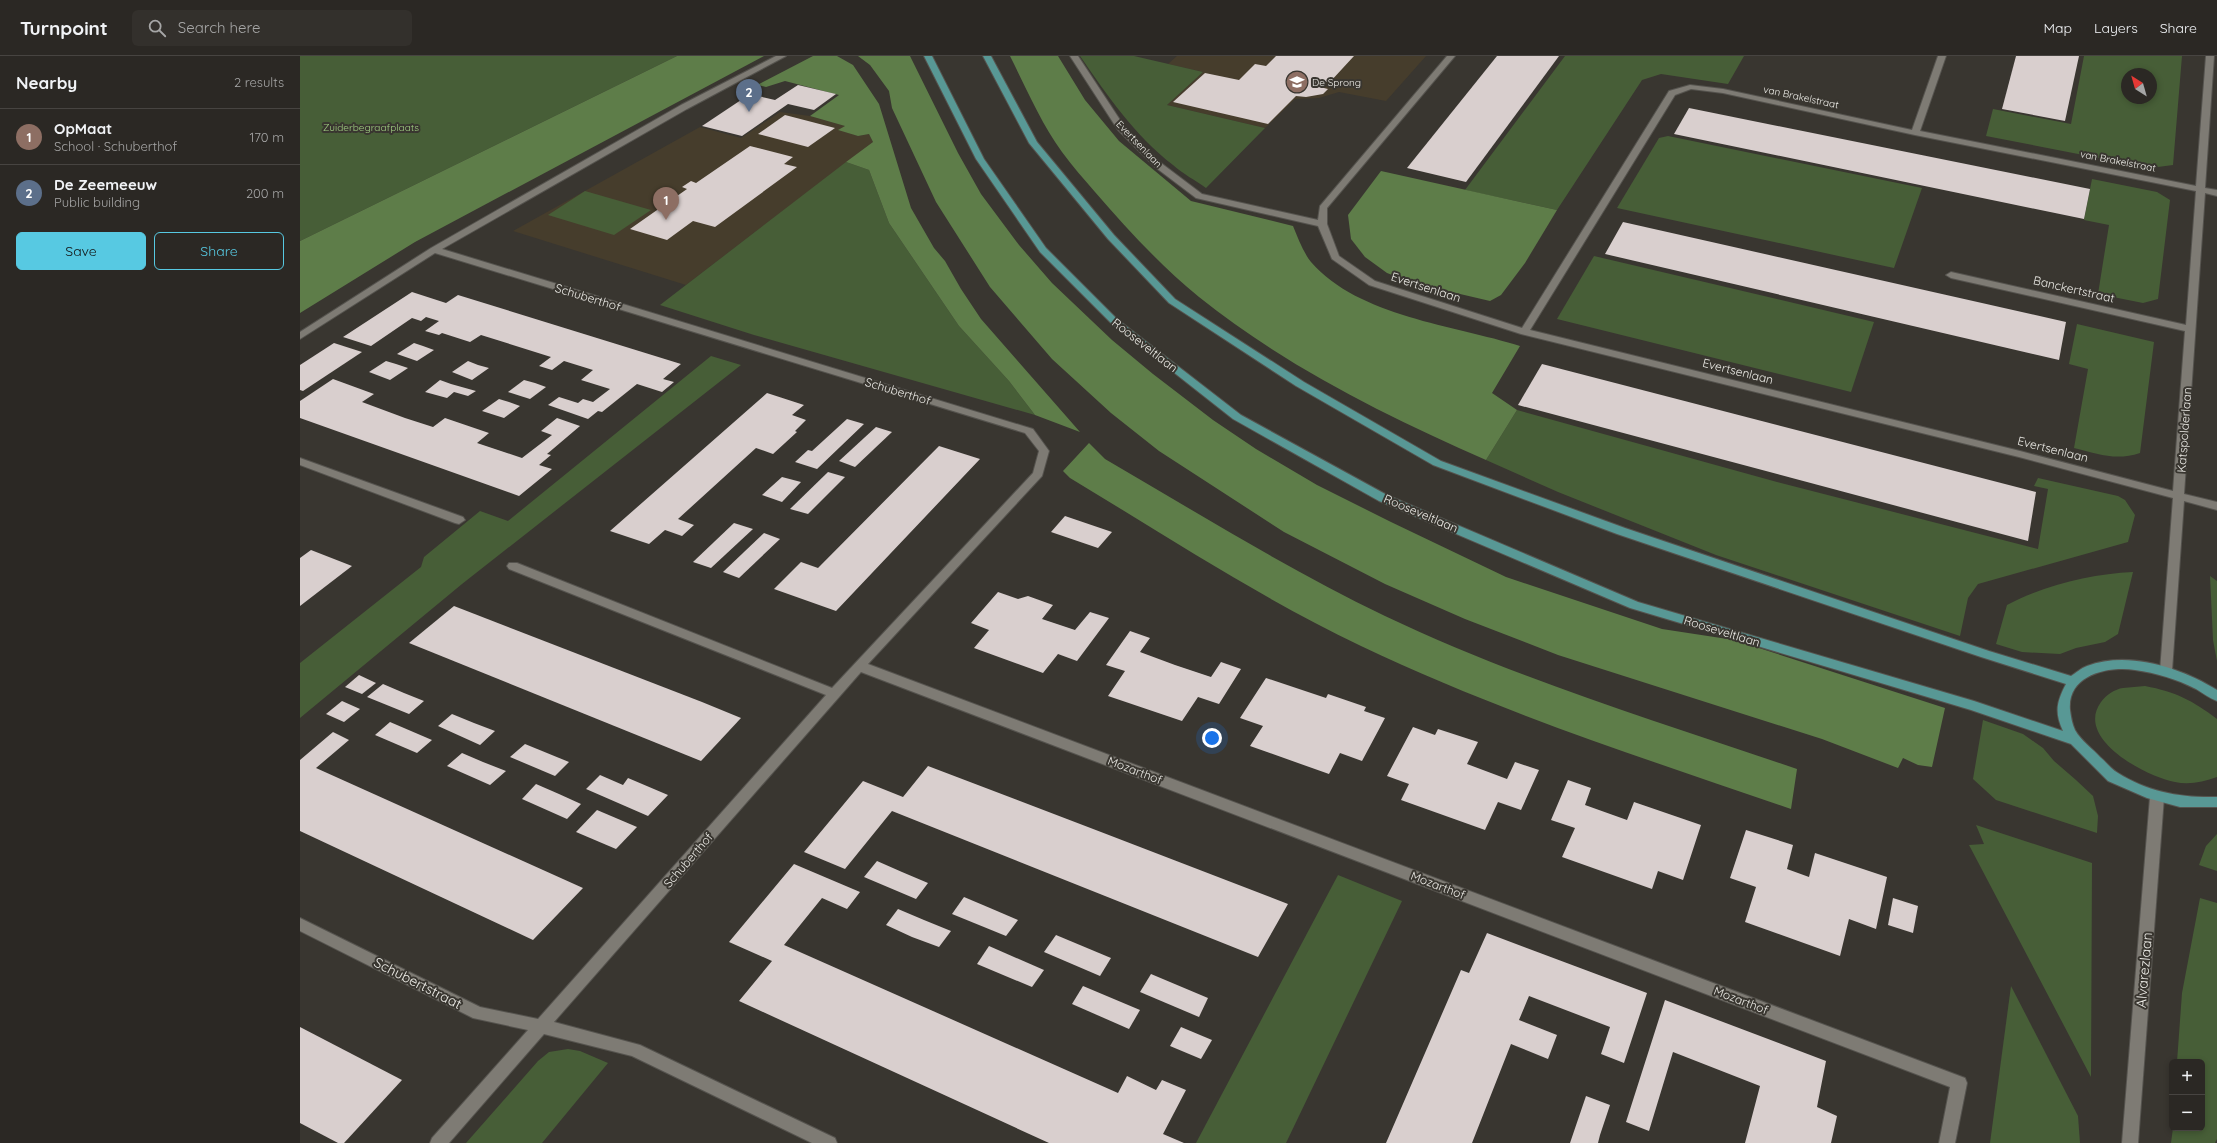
<!DOCTYPE html>
<html lang="en">
<head>
<meta charset="utf-8">
<style>
  body { margin:0; font-family:Quicksand,sans-serif; background:#33302c; color:#f1f3f6 }
  .controls { position:absolute; right:12px; bottom:12px; display:grid; overflow:hidden; border-radius:6px; box-shadow:0 2px 6px #0003 }
  .controls button { width:36px; height:36px; display:grid; place-items:center; padding:0; border:0; border-bottom:1px solid #474441; background:#2b2824; color:#f1f3f6; font:20px sans-serif }
  .compass { position:absolute; left:1821px; top:12px; width:36px; height:36px; border-radius:50%; background:#2b2824; box-shadow:0 2px 6px #0003; rotate:323deg }
  .you { position:absolute; left:912px; top:682px; width:14px; height:14px; margin:-10px; border:3px solid #fff; border-radius:50%; background:#1a73e8; box-shadow:0 0 0 6px #1a73e833 }
  .badge { display:grid; place-items:center; width:26px; height:26px; border-radius:50%; background:#57c9e2; color:#fff; font-size:13px; font-weight:700 }
  .pin { position:absolute; translate:-50% -33px; filter:drop-shadow(0 1px 2px #0008) }
  .pin::after { content:''; position:absolute; top:21px; width:14px; height:12px; background:inherit; clip-path:polygon(0 0,100% 0,50% 100%) }
  .list { margin:0; padding:0; list-style:none }
  h2 { display:flex; justify-content:space-between; align-items:center; height:52px; margin:0; padding:0 16px; font-size:17px }
  h2 small { font-size:13px; font-weight:400; color:#a6a6a6 }
  .list li { display:grid; grid-template-columns:26px 1fr auto; gap:12px; align-items:center; box-sizing:border-box; height:56px; padding:0 16px; border-top:1px solid #474441 }
  .list b { display:block; font-size:15px; white-space:nowrap }
  .list p { margin:0; font-size:13px; white-space:nowrap; color:#a6a6a6 }
  .list em { font-size:13px; font-style:normal; color:#a6a6a6 }
  .actions { display:flex; gap:8px; padding:12px 16px }
  .actions a { flex:1; padding:9px 0; border:1px solid #57c9e2; border-radius:6px; text-align:center; font-size:14px; color:#57c9e2 }
  .actions .main { background:#57c9e2; color:#111 }
  .icon { flex:none; width:22px; height:22px; fill:none; stroke:currentColor; stroke-width:2; stroke-linecap:round; stroke-linejoin:round }
  .map { position:relative; flex:none; width:1917px; height:1087px; overflow:hidden }
  header { display:flex; align-items:center; gap:24px; box-sizing:border-box; height:56px; padding:0 20px; background:#2b2824; border-bottom:1px solid #474441 }
  header strong { font-size:19px }
  nav { display:flex; gap:22px; margin-inline-start:auto; font-size:14px }
  .search { width:280px; height:36px; background:#33302c; display:flex; align-items:center; gap:10px; box-sizing:border-box; padding:0 14px; border-radius:6px; color:#a6a6a6; font-size:15px }
  main { display:flex }
  aside { flex:1; background:#2b2824 }
  .map>svg:first-child { display:block }
  .education { fill:#463d2c }
  .green { fill:#475e37; fill-rule:evenodd }
  .forest { fill:#5e7d49 }
  .building { fill:#d9cfce }
  .lines { fill:none; stroke-linecap:round; stroke-linejoin:round }
  .minor-casing { stroke:#55534e; stroke-width:2 }
  .major-casing { stroke:#55534e; stroke-width:2 }
  .minor { fill:#7e7b74; fill-rule:evenodd }
  .major { fill:#589895; fill-rule:evenodd }
  .labels { text-anchor:middle; dominant-baseline:central; stroke-width:4; stroke-linejoin:round; paint-order:stroke }
  .far-poi-label { font-size:10px; fill:#ecebe6; stroke:#393630; text-anchor:start }
  .far-street-label { font-size:10px; fill:#ecebe6; stroke:#393630 }
  .far-park-label { font-size:10px; fill:#a1cf82; stroke:#393630 }
  .street-label { font-size:12px; fill:#ecebe6; stroke:#393630 }
  .near-street-label { font-size:14px; fill:#ecebe6; stroke:#393630 }
</style>
</head>
<body>
<header>
<strong>Turnpoint</strong>
<div class="search"><svg class="icon" aria-label="search" viewBox="0 0 24 24"><circle cx="10" cy="10" r="6"/><path d="M15 15l6 6"/></svg>Search here</div>
<nav><a>Map</a><a>Layers</a><a>Share</a></nav>
</header>
<main>
<aside>
<h2>Nearby<small>2 results</small></h2>
<ul class="list">
<li><span class="badge" style="background:#8d6e63">1</span><div><b>OpMaat</b><p>School · Schuberthof</p></div><em>170 m</em></li>
<li><span class="badge" style="background:#5c6f8a">2</span><div><b>De Zeemeeuw</b><p>Public building</p></div><em>200 m</em></li>
</ul>
<div class="actions"><a class="main">Save</a><a>Share</a></div>
</aside>
<div class="map">
<svg width="1917" height="1087" viewBox="0 0 1917 1087">
  <rect width="100%" height="100%" fill="#393630"/>
  <g class="education">
    <polygon points="877,0 1126,0 1086,45 1039,36 1019,42 995,43 965,72 867,49 903,16 868,8"/>
    <polygon points="480,56 510,60 545,70 539,74 558,80 569,78 573,86 386,229 213,175 400,71 441,82"/>
  </g>
  <g class="green">
    <polygon points="0,0 377,0 0,185"/>
    <path d="M780 0H834L903 16 867 49 965 72 906 132C895 124 883 118 873 109 835 80 807 39 780 0Z"/>
    <polygon points="1265,0 1444,0 1428,28 1361,18 1342,24 1257,154 1165,134"/>
    <path d="M1784 0H1882L1873 109 1850 112 1686 80 1693 53 1771 68ZM1827 18H1851V42H1827Z"/>
    <polygon points="1368,80 1622,132 1594,212 1317,152 1359,82"/>
    <polygon points="546,106 569,114 589,167 659,270 709,325 735,359 454,279 360,249"/>
    <polygon points="1792,123 1857,136 1870,144 1858,243 1843,247 1798,238 1809,169 1784,164"/>
    <polygon points="285,135 351,154 314,179 248,159"/>
    <polygon points="1294,200 1574,266 1551,336 1257,263"/>
    <path d="M1777 268 1854 286 1840 397C1816 405 1798 398 1774 392L1788 313 1769 308Z"/>
    <polygon points="411,300 441,309 162,528 0,662 0,607 121,511 124,501 180,455 208,465"/>
    <polygon points="1217,354 1477,426 1738,493 1748,433 1734,430 1738,422 1818,440 1825,444 1835,459 1828,486 1678,528 1668,542 1660,580 1416,499 1258,436 1186,404"/>
    <path d="M1833 516 1818 578 1805 586 1776 592 1760 598 1722 596 1696 588 1707 549C1744 529 1792 518 1833 516Z"/>
    <polygon points="1910,520 1917,525 1917,605 1913,584"/>
    <path d="M1845 630C1876 636 1892 644 1917 663V721C1903 726 1889 729 1875 726 1847 721 1774 683 1801 646 1806 639 1815 633 1823 632 1830 631 1838 631 1845 630Z"/>
    <polygon points="1683,664 1723,678 1743,692 1754,705 1776,724 1793,740 1798,760 1797,777 1696,744 1673,723"/>
    <polygon points="1676,769 1792,807 1791,1021 1669,789 1684,788"/>
    <polygon points="1917,778 1917,815 1899,809 1906,790"/>
    <polygon points="1038,819 1102,845 986,1087 896,1087"/>
    <polygon points="1900,842 1917,847 1917,1083 1915,1087 1871,1087 1873,1072 1902,1072 1902,1006 1877,1006 1882,937"/>
    <polygon points="1711,930 1778,1060 1780,1087 1690,1087"/>
    <polygon points="268,993 280,995 308,1007 242,1087 166,1087 238,1005 249,996"/>
  </g>
  <g class="forest">
    <polygon points="377,0 464,0 115,186 0,257 0,185"/>
    <polygon points="513,0 537,0 553,9 579,48 611,152 634,192 645,205 661,233 681,263 780,376 735,359 709,325 659,270 589,167 569,114 546,106 573,86 569,78 558,80 538,74 545,70 510,60 539,39 485,25 466,31 457,29"/>
    <polygon points="558,0 610,0 658,97 681,138 719,189 752,227 812,284 853,318 913,364 956,393 1017,429 1091,466 1206,521 1362,573 1434,584 1645,652 1632,711 1618,709 1603,702 1598,712 1522,683 1258,599 1165,563 1085,528 984,476 859,395 811,357 752,303 690,231 636,146 592,52 589,35 570,9"/>
    <path d="M710 0H758L785 44 819 85 891 145 993 170C998 182 1003 196 1011 206 1059 261 1154 269 1220 290L1192 337 1217 354 1186 404C1086 360 985 310 899 241 861 210 827 173 795 136 784 123 772 110 762 96 741 67 726 32 710 0Z"/>
    <polygon points="1081,115 1257,154 1225,207 1201,239 1190,245 1113,227 1087,217 1065,201 1051,183 1048,159"/>
    <path d="M789 387 805 403C898 457 989 514 1085 560 1217 623 1359 666 1497 713L1491 753C1346 703 1199 656 1061 590 960 542 865 479 770 422L763 415Z"/>
  </g>
  <g class="building">
    <polygon points="976,0 1054,0 1030,26 1026,26 1020,31 1028,33 1023,38 1006,41 996,40 968,68 873,46 905,17 939,24 955,8 966,10"/>
    <polygon points="1197,0 1259,0 1166,126 1107,112"/>
    <polygon points="1716,0 1779,0 1765,65 1702,53"/>
    <polygon points="498,29 536,38 514,54 488,48 442,80 402,70 450,38 475,44"/>
    <polygon points="1389,52 1790,133 1784,163 1374,78"/>
    <polygon points="485,59 535,72 508,91 458,78"/>
    <polygon points="450,90 493,101 484,108 497,111 415,171 393,165 367,184 330,173 387,133 382,131 391,125 396,127"/>
    <polygon points="1323,166 1766,266 1759,304 1305,198"/>
    <polygon points="112,236 146,247 158,239 381,308 363,323 374,326 362,336 337,328 302,356 298,355 288,363 248,349 259,341 278,347 283,343 293,346 310,333 281,324 293,314 264,305 252,314 239,310 251,301 181,279 170,286 142,277 139,279 125,275 139,265 126,261 121,265 112,262 71,290 43,281"/>
    <polygon points="34,287 62,296 3,335 0,334 0,309"/>
    <polygon points="114,287 123,290 134,294 117,305 97,298"/>
    <polygon points="86,305 96,308 108,312 90,324 69,316"/>
    <polygon points="168,305 178,309 189,312 172,324 152,316"/>
    <polygon points="1242,308 1736,436 1728,485 1218,349"/>
    <polygon points="33,323 74,338 62,346 105,362 133,371 145,362 189,377 177,387 222,402 252,379 241,375 257,362 280,370 247,398 251,399 239,409 252,413 219,440 0,362 0,345"/>
    <polygon points="140,324 151,328 176,335 168,340 154,336 147,342 125,336"/>
    <polygon points="224,324 235,327 246,331 230,343 208,336"/>
    <polygon points="467,337 504,349 492,359 506,364 495,375 497,376 473,398 456,392 378,463 394,469 382,480 365,474 349,488 310,475"/>
    <polygon points="199,343 209,346 220,350 204,362 182,355"/>
    <polygon points="547,363 564,368 517,413 495,406 508,394 512,395"/>
    <polygon points="576,371 592,376 555,411 539,405"/>
    <polygon points="639,390 680,403 536,555 474,533 501,506 518,512"/>
    <polygon points="528,416 545,421 508,458 490,453"/>
    <polygon points="482,421 501,426 482,446 462,439"/>
    <polygon points="765,460 812,476 798,492 751,476"/>
    <polygon points="434,467 453,473 411,512 393,506"/>
    <polygon points="464,477 480,483 439,522 423,516"/>
    <polygon points="11,494 52,510 0,550 0,502"/>
    <polygon points="698,536 718,543 728,540 753,549 742,563 775,574 790,556 809,562 777,605 758,598 743,617 674,592 689,574 671,567"/>
    <polygon points="154,550 402,646 441,662 401,705 109,587"/>
    <polygon points="830,575 850,582 840,596 875,609 911,621 921,606 941,613 919,648 898,641 882,665 808,640 825,615 806,609"/>
    <polygon points="59,619 76,627 62,638 45,631"/>
    <polygon points="966,622 1026,642 1028,638 1066,651 1064,655 1085,662 1062,705 1040,697 1029,718 950,690 963,670 940,662"/>
    <polygon points="83,628 104,637 124,645 109,658 67,641"/>
    <polygon points="42,645 60,653 44,666 26,658"/>
    <polygon points="152,658 174,667 195,675 180,689 138,670"/>
    <polygon points="90,666 132,684 117,697 75,679"/>
    <polygon points="1113,671 1135,679 1138,673 1178,686 1167,708 1207,723 1215,706 1239,714 1221,754 1198,746 1185,774 1101,744 1109,728 1087,720"/>
    <polygon points="33,676 49,684 16,712 283,832 233,884 0,775 0,704"/>
    <polygon points="225,688 269,706 255,720 210,701"/>
    <polygon points="162,697 183,706 206,715 190,729 147,710"/>
    <polygon points="628,710 801,776 988,848 958,901 592,755 545,813 504,796 563,725 603,741"/>
    <polygon points="300,719 323,729 328,722 368,739 348,760 286,733"/>
    <polygon points="1268,724 1291,732 1285,749 1327,764 1334,746 1401,769 1383,824 1358,815 1352,833 1262,801 1275,772 1251,764"/>
    <polygon points="236,728 259,738 281,748 267,763 222,743"/>
    <polygon points="297,754 337,771 316,793 276,776"/>
    <polygon points="1446,774 1493,789 1487,813 1509,821 1515,797 1587,821 1576,873 1549,863 1540,900 1445,866 1456,831 1430,822"/>
    <polygon points="577,805 602,816 628,827 616,843 564,821"/>
    <polygon points="494,808 560,836 547,853 522,842 484,889 818,1037 827,1020 856,1034 862,1024 886,1034 863,1078 884,1087 749,1087 439,945 472,905 429,886"/>
    <polygon points="664,841 690,852 718,864 706,880 652,858"/>
    <polygon points="1593,842 1618,850 1613,877 1588,869"/>
    <polygon points="598,853 624,864 651,875 639,891 612,881 586,869"/>
    <polygon points="1187,877 1347,937 1324,1007 1301,998 1310,971 1229,940 1219,964 1257,979 1248,1003 1211,988 1172,1087 1086,1087 1161,914 1169,917"/>
    <polygon points="756,879 811,902 800,920 744,896"/>
    <polygon points="689,890 744,914 732,931 677,908"/>
    <polygon points="851,918 908,942 899,961 840,936"/>
    <polygon points="783,930 840,954 829,973 772,948"/>
    <polygon points="1365,944 1526,1005 1517,1051 1537,1060 1531,1087 1445,1087 1460,1030 1373,996 1349,1075 1326,1066"/>
    <polygon points="0,971 102,1024 44,1087 38,1087 0,1067"/>
    <polygon points="881,971 912,984 901,1003 870,990"/>
    <polygon points="1286,1040 1310,1049 1300,1079 1298,1087 1270,1087"/>
  </g>
  <g class="lines">
    <g class="minor-casing">
      <g id="minor">
        <polygon points="476,0 486,0 387,53 142,193 733,373 749,395 742,420 568,608 1665,1022 1667,1027 1655,1087 1639,1087 1650,1031 561,616 254,966 340,989 535,1082 537,1087 512,1087 332,1000 244,978 149,1087 130,1087 132,1082 228,974 173,962 0,875 0,862 180,951 238,963 526,639 209,513 207,510 209,507 217,507 532,632 733,417 739,395 725,377 135,197 0,283 0,276 131,192 381,49"/>
        <path d="M770 0H778L824 70 861 107 902 138 1018 164 1020 150 1147 0H1155L1027 152V168L1039 200 1075 225 1222 272 1369 35 1390 29 1423 33 1612 74 1638 0H1646L1620 75 1896 130 1906 0H1914L1905 132 1917 134V140L1905 137 1884 438 1917 446V454L1884 445 1872 615 1870 618H1862L1860 615 1873 442 1719 401 1221 278 1069 229 1032 203 1018 170 896 142 855 111 818 74ZM1391 33 1423 37 1615 79 1896 135 1886 269 1651 216 1646 219 1651 222 1885 275 1873 435 1720 395 1230 274 1375 39Z"/>
        <polygon points="0,402 163,461 165,464 159,468 155,467 0,409"/>
        <polygon points="1857,736 1862,737 1864,741 1838,1087 1822,1087 1850,741 1852,737"/>
      </g>
    </g>
    <g class="major-casing">
      <path id="major" d="M624 0H632L684 103 746 192 817 263 941 359 1087 439 1338 546 1674 645 1763 675C1754 656 1757 645 1766 628L1681 601 1317 478 1133 409 996 330 869 247 808 183 729 87 683 0H691L737 86 814 179 875 243 1004 326 1141 405 1325 472 1689 595 1771 620C1776 617 1781 612 1787 610 1828 594 1882 612 1917 634V645C1909 642 1903 637 1896 633 1877 623 1856 617 1835 614 1808 610 1767 619 1770 654 1771 661 1772 668 1775 674 1781 685 1792 692 1800 701 1806 706 1811 713 1818 717 1848 736 1882 742 1917 741V751H1880L1847 742 1808 725 1771 688 1671 654 1330 552 1079 445 933 363 811 267 740 196 676 103Z"/>
    </g>
    <use href="#minor" class="minor"/>
    <use href="#major" class="major"/>
  </g>
  <defs>
    <g id="school-disc" transform="scale(1.15)"><circle r="9.5" fill="#8d6e63" stroke="#393630"/><path d="M0-5L7-2L0 1L-7-2ZM-4 1L0 2.5L4 1V4Q0 6-4 4Z" fill="#fff"/></g>
  </defs>
  <g fill-rule="evenodd">
    <use href="#school-disc" x="997" y="26"/>
  </g>
  <g class="labels">
    <g class="far-poi-label">
      <text x="1012" y="26">De Sprong</text>
    </g>
    <g class="far-street-label">
      <text transform="translate(1501 41) rotate(12)">van Brakelstraat</text>
      <text transform="translate(839 88) rotate(46)">Evertsenlaan</text>
      <text transform="translate(1818 105) rotate(11)">van Brakelstraat</text>
    </g>
    <g class="far-park-label">
      <text x="71" y="71">Zuiderbegraafplaats</text>
    </g>
    <g class="street-label">
      <text transform="translate(1126 231) rotate(18)">Evertsenlaan</text>
      <text transform="translate(1774 233) rotate(13)">Banckertstraat</text>
      <text transform="translate(288 241) rotate(17)">Schuberthof</text>
      <text transform="translate(845 289) rotate(38)">Rooseveltlaan</text>
      <text transform="translate(1438 315) rotate(14)">Evertsenlaan</text>
      <text transform="translate(598 335) rotate(17)">Schuberthof</text>
      <text transform="translate(1884 374) rotate(-86)">Katspolderlaan</text>
      <text transform="translate(1753 393) rotate(14)">Evertsenlaan</text>
      <text transform="translate(1121 457) rotate(23)">Rooseveltlaan</text>
      <text transform="translate(1422 575) rotate(17)">Rooseveltlaan</text>
      <text transform="translate(835 714) rotate(21)">Mozarthof</text>
      <text transform="translate(388 804) rotate(-49)">Schuberthof</text>
      <text transform="translate(1138 829) rotate(21)">Mozarthof</text>
      <text transform="translate(1441 944) rotate(21)">Mozarthof</text>
    </g>
    <g class="near-street-label">
      <text transform="translate(1844 914) rotate(-85)">Alvarezlaan</text>
      <text transform="translate(118 927) rotate(27)">Schubertstraat</text>
    </g>
  </g>
</svg>
<div class="controls">
<button>+</button>
<button>−</button>
</div>
<svg class="compass" viewBox="-18 -18 36 36"><path d="M0-13l5 13h-10z" fill="#e53935"/><path d="M0 13l5-13h-10z" fill="#a6a6a6"/></svg>
<div class="you"></div>
<div class="pin badge" style="left:366px;top:164px;background:#8d6e63">1</div>
<div class="pin badge" style="left:449px;top:56px;background:#5c6f8a">2</div>
</div>
</main>
</body>
</html>
